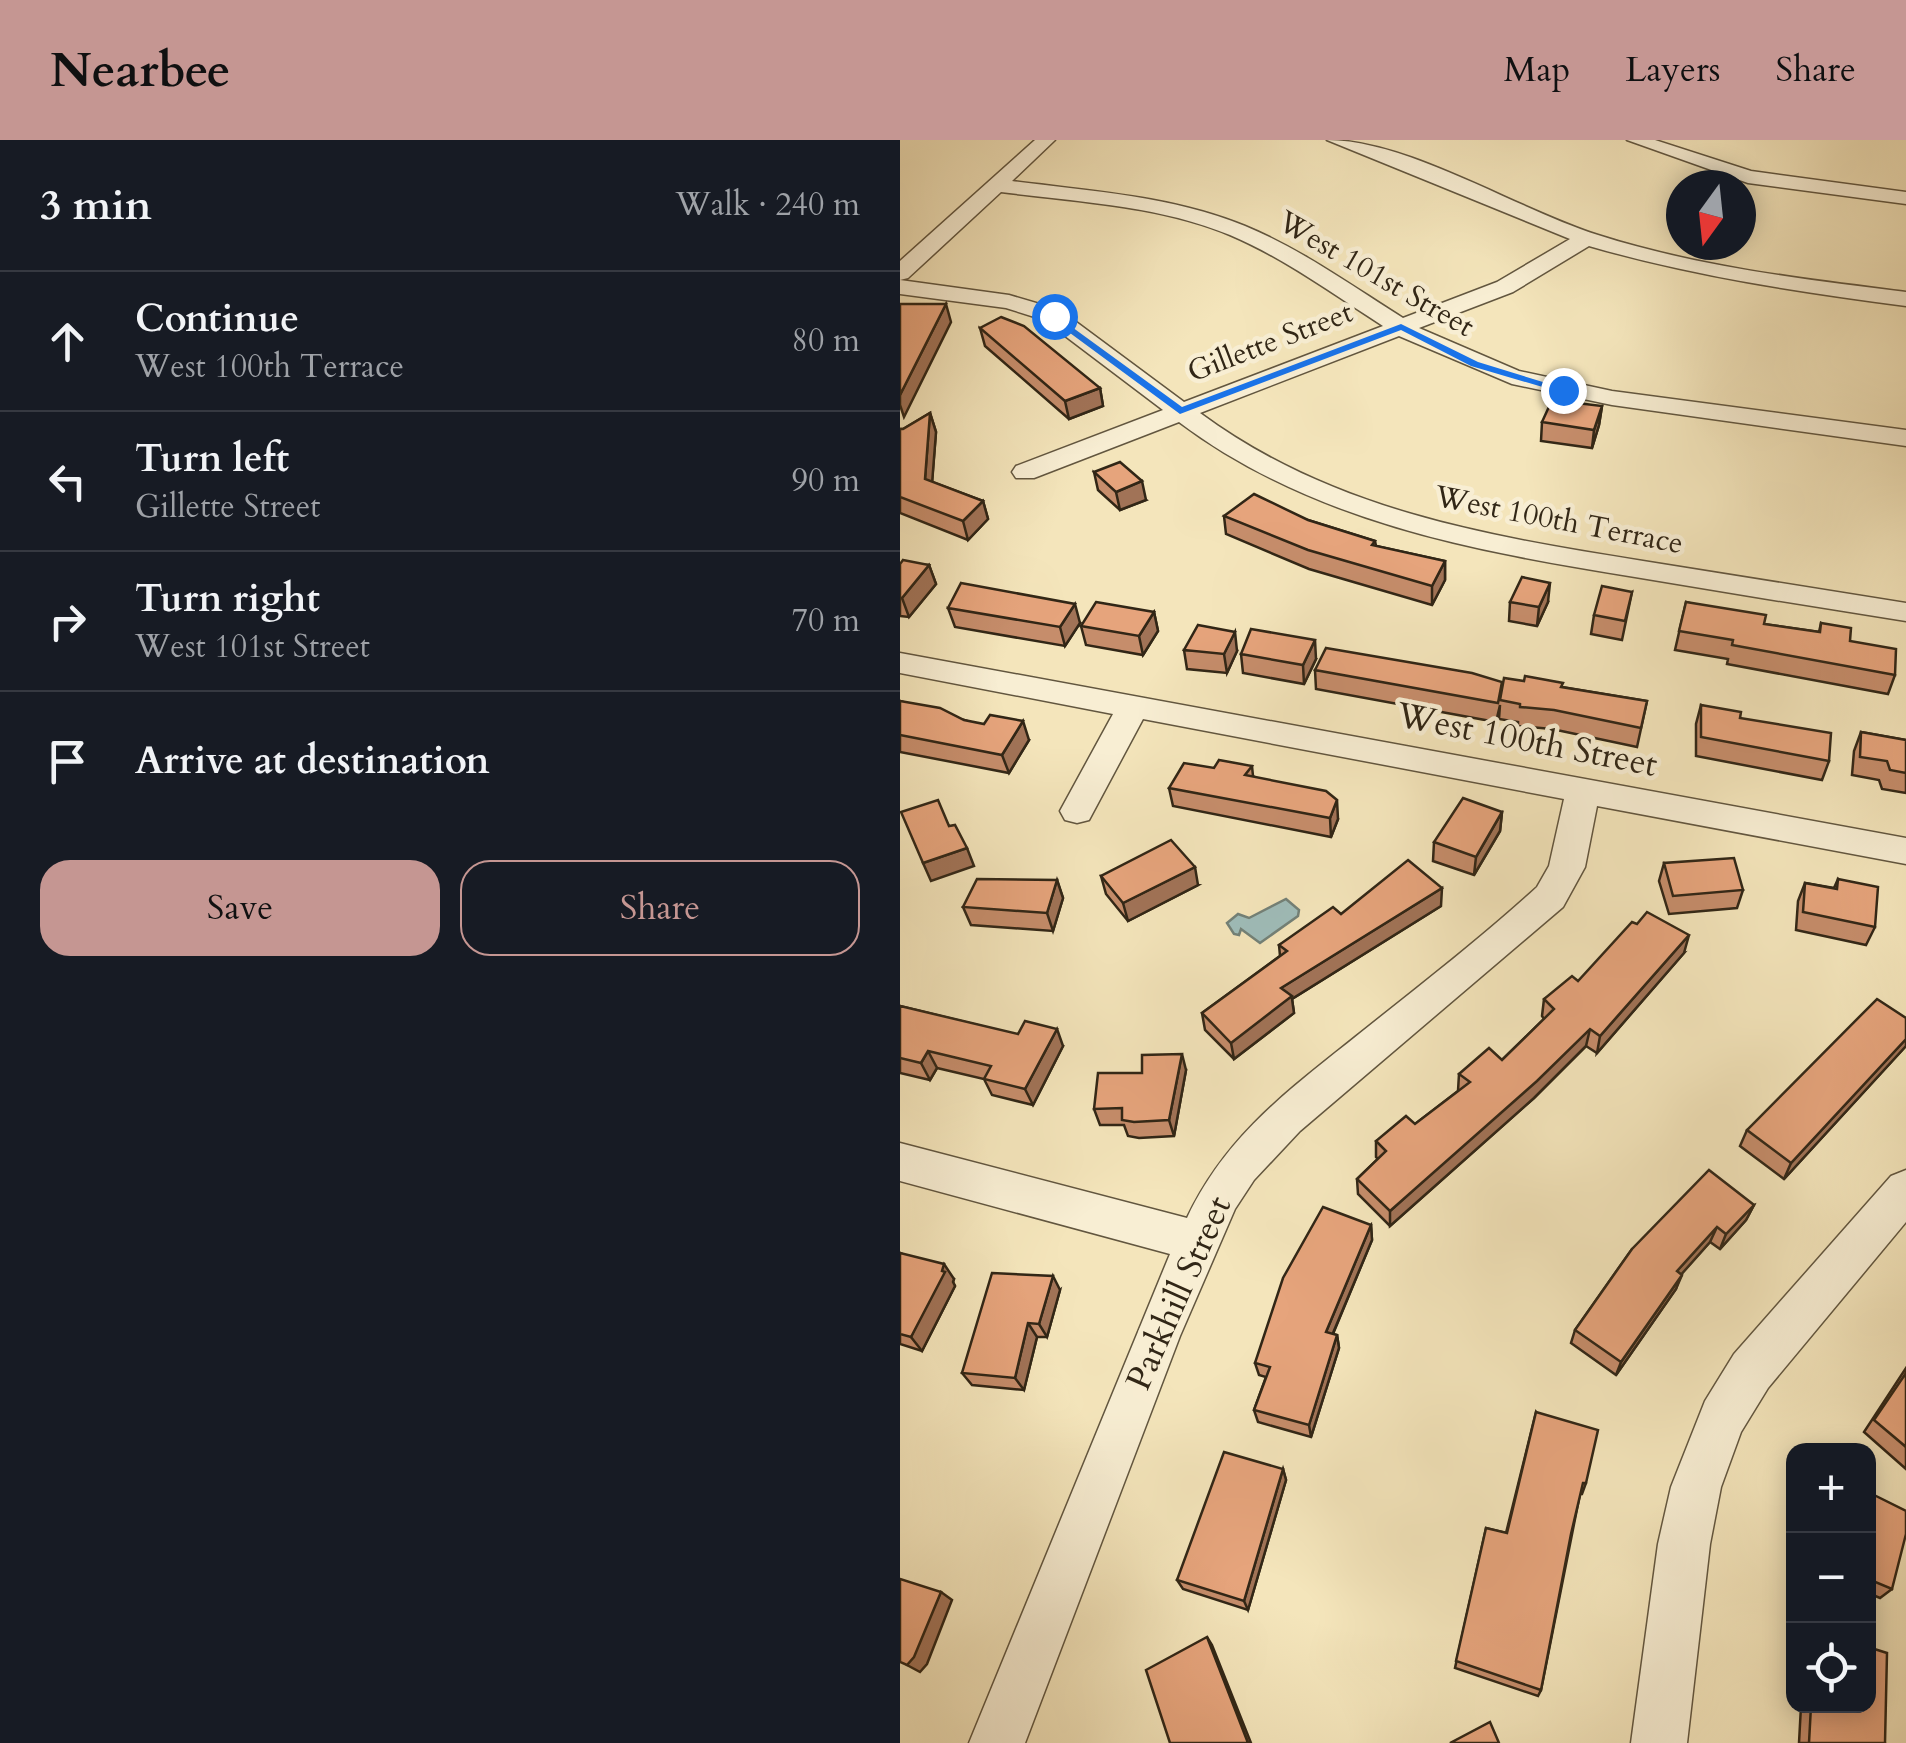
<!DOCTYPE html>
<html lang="en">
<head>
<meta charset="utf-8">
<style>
  body { margin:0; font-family:Cardo,serif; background:#20242c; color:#f1f3f6 }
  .controls { position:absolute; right:30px; bottom:30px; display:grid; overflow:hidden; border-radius:20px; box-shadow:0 5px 25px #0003 }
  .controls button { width:90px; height:90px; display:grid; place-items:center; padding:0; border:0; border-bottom:2px solid #363941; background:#171b24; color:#f1f3f6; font:50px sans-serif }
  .compass { position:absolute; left:766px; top:30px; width:90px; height:90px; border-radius:50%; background:#171b24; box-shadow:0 5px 25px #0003; rotate:195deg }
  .stop { position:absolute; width:30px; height:30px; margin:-22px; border:8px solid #1a73e8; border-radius:50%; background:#fff }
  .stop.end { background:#1a73e8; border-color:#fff; box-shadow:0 2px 10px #0008 }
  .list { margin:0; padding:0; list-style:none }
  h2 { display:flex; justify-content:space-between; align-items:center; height:130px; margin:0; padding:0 40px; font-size:42px }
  h2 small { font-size:32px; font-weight:400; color:#9ea1a6 }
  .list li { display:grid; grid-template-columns:65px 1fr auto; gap:30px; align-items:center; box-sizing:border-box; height:140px; padding:0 40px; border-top:2px solid #363941 }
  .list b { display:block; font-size:38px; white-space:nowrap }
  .list p { margin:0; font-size:32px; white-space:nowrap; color:#9ea1a6 }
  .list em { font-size:32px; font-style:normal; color:#9ea1a6 }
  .actions { display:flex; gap:20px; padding:30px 40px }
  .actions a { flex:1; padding:22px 0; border:2px solid #c59692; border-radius:30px; text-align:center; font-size:35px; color:#c59692 }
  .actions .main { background:#c59692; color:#111 }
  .icon { flex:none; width:55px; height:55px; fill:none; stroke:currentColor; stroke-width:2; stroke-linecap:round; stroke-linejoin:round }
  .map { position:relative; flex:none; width:1006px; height:1603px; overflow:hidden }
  header { display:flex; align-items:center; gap:60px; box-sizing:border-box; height:140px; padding:0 50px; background:#c59692; color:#111 }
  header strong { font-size:48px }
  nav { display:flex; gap:55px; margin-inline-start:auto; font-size:35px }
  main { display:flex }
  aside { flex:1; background:#171b24 }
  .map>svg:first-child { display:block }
  .water { fill:#9fbdba; stroke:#738178; stroke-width:2.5 }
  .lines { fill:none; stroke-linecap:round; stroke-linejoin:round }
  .minor-casing { stroke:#62563f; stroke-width:3 }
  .minor { fill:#f8eed3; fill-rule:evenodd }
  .wall { fill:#c68d6b; stroke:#312616; stroke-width:2.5 }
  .shaded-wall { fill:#a17357; stroke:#312616; stroke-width:2.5 }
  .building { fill:#e6a47c; stroke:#312616; stroke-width:2.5 }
  .route { fill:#1a73e8 }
  .labels { text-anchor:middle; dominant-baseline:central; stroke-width:9; stroke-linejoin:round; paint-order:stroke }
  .far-street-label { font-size:30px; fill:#312616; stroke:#f8eed3 }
  .street-label { font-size:35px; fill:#312616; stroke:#f8eed3 }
</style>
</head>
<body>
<header>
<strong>Nearbee</strong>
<nav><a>Map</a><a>Layers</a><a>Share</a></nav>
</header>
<main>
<aside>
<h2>3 min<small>Walk · 240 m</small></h2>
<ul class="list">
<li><svg class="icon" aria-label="ahead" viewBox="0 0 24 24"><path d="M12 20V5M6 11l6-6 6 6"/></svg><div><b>Continue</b><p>West 100th Terrace</p></div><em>80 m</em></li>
<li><svg class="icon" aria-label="left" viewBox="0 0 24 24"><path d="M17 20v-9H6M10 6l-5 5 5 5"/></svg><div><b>Turn left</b><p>Gillette Street</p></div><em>90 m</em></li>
<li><svg class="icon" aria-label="right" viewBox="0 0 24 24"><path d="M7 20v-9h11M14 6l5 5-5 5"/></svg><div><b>Turn right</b><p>West 101st Street</p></div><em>70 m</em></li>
<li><svg class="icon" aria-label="arrive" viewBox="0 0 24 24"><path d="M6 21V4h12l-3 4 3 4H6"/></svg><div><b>Arrive at destination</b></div></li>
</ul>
<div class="actions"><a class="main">Save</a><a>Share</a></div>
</aside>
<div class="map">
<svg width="1006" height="1603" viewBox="0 0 1006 1603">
  <rect width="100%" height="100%" fill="#f4e5bb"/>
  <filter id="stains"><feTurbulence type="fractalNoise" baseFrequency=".002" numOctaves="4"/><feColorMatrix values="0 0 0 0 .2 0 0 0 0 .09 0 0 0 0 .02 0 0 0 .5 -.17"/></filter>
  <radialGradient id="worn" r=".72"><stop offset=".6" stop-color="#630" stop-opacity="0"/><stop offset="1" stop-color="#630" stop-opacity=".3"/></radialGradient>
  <polygon class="water" points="386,759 399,770 398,776 360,803 341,789 339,795 334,794 327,783 338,774 349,778"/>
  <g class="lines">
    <g class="minor-casing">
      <g id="minor">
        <path d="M135 0H155L112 41C190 51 272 56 345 86 401 109 452 146 503 178L597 142 670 99 427 0C508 0 616 69 698 95 798 127 903 139 1006 152V166C899 152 793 136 689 106L613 152 519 188 619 231 712 251 1006 290V306L712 265 612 244 499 196 300 273C431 370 586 396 743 421 830 435 918 449 1006 463V481C916 467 825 452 735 437 574 411 412 382 279 282L134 338H116L112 332 116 326 263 270 144 180 106 168 0 154V140L109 155 160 170 284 262 483 186C433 154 384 118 330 95 258 65 177 62 101 52L8 138 0 140V121Z"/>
        <polygon points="727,0 755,0 851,31 1006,52 1006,64 848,43"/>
        <path d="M0 513 1006 698V724L697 666 685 727 663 767 400 991 354 1040 335 1069 280 1196 125 1603H69L270 1114 0 1041V1003L287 1078C326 995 389 950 459 894 519 846 580 799 637 747L649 726 664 659 243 579 189 680 177 683 165 680 160 671 213 574 0 533Z"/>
        <polygon points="1006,1030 1006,1082 868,1248 841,1292 821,1347 810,1404 787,1603 731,1603 758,1404 771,1347 805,1261 834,1214 991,1036"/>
      </g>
    </g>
    <use href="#minor" class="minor"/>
  </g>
  <g class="wall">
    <polygon points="80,188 200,248 203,266 169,279 85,206"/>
    <polygon points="702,266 699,285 692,308 641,301 642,282"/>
    <polygon points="30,273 36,292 32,342 83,361 88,379 68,400 0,373 0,289 3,289"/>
    <polygon points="194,332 246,360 220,370 198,350"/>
    <polygon points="324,376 408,380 475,401 476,406 545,421 545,440 532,465 409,429 326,394"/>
    <polygon points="0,424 29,425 36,444 9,477 0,476"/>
    <polygon points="732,452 722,500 691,494 694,475"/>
    <polygon points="610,462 648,462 637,486 609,481"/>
    <polygon points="786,462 864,484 919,492 921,483 950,501 995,535 988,554 827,524 828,519 775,510"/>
    <polygon points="48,468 180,483 165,506 55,487"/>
    <polygon points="254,472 258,491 243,515 186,505 181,486"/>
    <polygon points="284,510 337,511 327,533 287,529"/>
    <polygon points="341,514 416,519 404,544 343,533"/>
    <polygon points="415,530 662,547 747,561 737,607 652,589 618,586 618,582 599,579 600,565 596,582 416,549"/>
    <polygon points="0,561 64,580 129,600 109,633 0,612"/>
    <polygon points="801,565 929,621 922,640 796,616 796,584"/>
    <polygon points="961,592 1006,600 1006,653 982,649 979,640 952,635 954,611"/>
    <polygon points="352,626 353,636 438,679 431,697 273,666 269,648 314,628"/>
    <polygon points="602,672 600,691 574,735 533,721 534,702"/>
    <polygon points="764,723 843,750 837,768 769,774 759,741"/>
    <polygon points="201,736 298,745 228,781 206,754"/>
    <polygon points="938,739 975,787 966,805 896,790 898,761 905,743 934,748"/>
    <polygon points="157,740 163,758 153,791 71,785 63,767"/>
    <polygon points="541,766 392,859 394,873 334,919 305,890 302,873 380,816 379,805 441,774"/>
    <polygon points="784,813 697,913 686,906 634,958 490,1086 458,1054 457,1039 478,1019 476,1017 476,1001 515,984 558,951 559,934 602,920 644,879 642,876 644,859 678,841"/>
    <polygon points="0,866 163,906 133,965 92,955 84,939 37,928 30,940 0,933"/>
    <polygon points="1006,878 1006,906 884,1039 840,1006 847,990"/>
    <polygon points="286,930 274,996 239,998 228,996 224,985 200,985 194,969 242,933"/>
    <polygon points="854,1065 846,1080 820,1109 810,1102 781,1134 776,1149 716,1235 671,1203 675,1190 732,1109"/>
    <polygon points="471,1085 472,1100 433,1194 437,1195 439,1208 411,1297 358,1282 354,1270 366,1237 359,1235 355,1223"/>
    <polygon points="0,1113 54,1139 53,1142 55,1146 22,1211 0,1204"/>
    <polygon points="160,1150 147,1197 137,1197 124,1250 72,1245 62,1233"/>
    <polygon points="1006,1228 1006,1329 964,1292"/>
    <polygon points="636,1272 686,1343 682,1354 680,1354 641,1550 638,1556 555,1528 586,1388 606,1393"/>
    <polygon points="383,1329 386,1340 348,1470 283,1449 277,1440"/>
    <polygon points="968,1352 992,1449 980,1458 968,1453"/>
    <polygon points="901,1566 968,1566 985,1603 899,1603"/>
  </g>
  <g class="shaded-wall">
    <polygon points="46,164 51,182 4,277 0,265 0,255"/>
    <polygon points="200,248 203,266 169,279 165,261"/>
    <polygon points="702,266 699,285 692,308 694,290"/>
    <polygon points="30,273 36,292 31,357 25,339"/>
    <polygon points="242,341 246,360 220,370 216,352"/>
    <polygon points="83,361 88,379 68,400 63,381"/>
    <polygon points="545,421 545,440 532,465 532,446"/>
    <polygon points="29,425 36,444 9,477 2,458"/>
    <polygon points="650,443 648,462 637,486 639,467"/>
    <polygon points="175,464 180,483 165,506 160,487"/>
    <polygon points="254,472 258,491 243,515 239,496"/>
    <polygon points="335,492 337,511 327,533 324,514"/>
    <polygon points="415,500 416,519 404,544 403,525"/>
    <polygon points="123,581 129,600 109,633 102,615"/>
    <polygon points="437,660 438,679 431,697 430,678"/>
    <polygon points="602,672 600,691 574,735 576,717"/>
    <polygon points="67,708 74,726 31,741 23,723"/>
    <polygon points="295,727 298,745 228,781 223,763"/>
    <polygon points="157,740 163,758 153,791 147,773"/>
    <polygon points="542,748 541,766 392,859 394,873 334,919 331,903 381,848"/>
    <polygon points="789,795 784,813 697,913 700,896"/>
    <polygon points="157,889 163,906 133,965 125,949"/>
    <polygon points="690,889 686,906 634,958 490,1086 490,1071"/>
    <polygon points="1006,899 1006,906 884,1039 891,1023"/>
    <polygon points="28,911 37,928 30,940 21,923"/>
    <polygon points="282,914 286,930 274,996 269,980"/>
    <polygon points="854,1065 846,1080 820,1109 826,1094"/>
    <polygon points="471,1085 472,1100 428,1205 426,1192"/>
    <polygon points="817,1087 810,1102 771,1146 777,1131"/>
    <polygon points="44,1124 54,1139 53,1142 55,1146 22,1211 11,1197"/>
    <polygon points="782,1135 776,1149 716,1235 721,1222"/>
    <polygon points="153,1136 160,1150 147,1197 139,1184"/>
    <polygon points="128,1183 137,1197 124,1250 115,1238"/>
    <polygon points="437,1195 439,1208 411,1297 409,1285"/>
    <polygon points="383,1329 386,1340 348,1470 344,1461"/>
    <polygon points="41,1452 52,1460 27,1524 20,1532 7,1525"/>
    <polygon points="307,1497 312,1505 351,1603 348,1603"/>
  </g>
  <g class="building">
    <polygon points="0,164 46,164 0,255"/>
    <polygon points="101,177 124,186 200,248 165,261 80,188"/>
    <polygon points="652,260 702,266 694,290 642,282"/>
    <polygon points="30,273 25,339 83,361 63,381 0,357 0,289 3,289"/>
    <polygon points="220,322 242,341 216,352 194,332"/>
    <polygon points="354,354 408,380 475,401 472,405 545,421 532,446 408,410 324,376"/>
    <polygon points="3,420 29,425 2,458 0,458 0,424"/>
    <polygon points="622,437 650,443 639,467 610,462"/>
    <polygon points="61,443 175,464 160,487 48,468"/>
    <polygon points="702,446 732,452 725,481 694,475"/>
    <polygon points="196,462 254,472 239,496 181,486"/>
    <polygon points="786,462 866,475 864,484 920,492 921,483 951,488 950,501 996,509 995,535 832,505 833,500 779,491"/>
    <polygon points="298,485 335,492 324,514 284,510"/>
    <polygon points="351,489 415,500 403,525 341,514"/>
    <polygon points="426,508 572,533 602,542 598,563 415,530"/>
    <polygon points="625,536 663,543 661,547 747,561 741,588 654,570 620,567 620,564 600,560 604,538 624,541"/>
    <polygon points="0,561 40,568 64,580 84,584 90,575 123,581 102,615 0,595"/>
    <polygon points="801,565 841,572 840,578 931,593 929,621 801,597"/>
    <polygon points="961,592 1006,600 1006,633 990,630 987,621 960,617"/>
    <polygon points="319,620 352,626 345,635 426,651 437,660 430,678 269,648 284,623 314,628"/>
    <polygon points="563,658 602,672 576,717 534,702"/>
    <polygon points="38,660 49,686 55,685 67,708 23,723 1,672"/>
    <polygon points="271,700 295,727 223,763 201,736"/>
    <polygon points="834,718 843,750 773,756 764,723"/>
    <polygon points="508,720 542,748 381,848 392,856 331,903 302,873 387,811 379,805 433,767 441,774"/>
    <polygon points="77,739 157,740 147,773 63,767"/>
    <polygon points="938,739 978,747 975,787 903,772 905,743 937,749"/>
    <polygon points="747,772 789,795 700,896 690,889 637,941 490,1071 457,1039 486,1011 476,1001 506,976 515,984 570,942 559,934 589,908 602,920 654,869 644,859 672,836 678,841 732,782 737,784"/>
    <polygon points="977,859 1006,878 1006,899 891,1023 847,990"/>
    <polygon points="0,866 118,894 125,881 157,889 125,949 84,939 91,926 28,911 21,923 0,918"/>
    <polygon points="282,914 269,980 234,982 222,980 222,968 194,969 198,933 242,933 242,915"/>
    <polygon points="809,1030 854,1065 826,1094 817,1087 777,1131 782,1135 721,1222 675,1190 732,1109"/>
    <polygon points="423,1067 471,1085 426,1192 437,1195 409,1285 354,1270 370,1227 355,1223 383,1138"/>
    <polygon points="0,1113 44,1124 42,1131 45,1132 11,1197 0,1194"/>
    <polygon points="92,1133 153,1136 139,1184 128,1183 115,1238 62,1233"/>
    <polygon points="1006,1233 1006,1307 974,1280"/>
    <polygon points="636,1272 698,1290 686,1343 683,1343 671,1394 641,1550 556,1521 586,1388 607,1393"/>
    <polygon points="324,1312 383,1329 344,1461 277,1440"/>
    <polygon points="968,1352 1006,1371 1006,1394 992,1449 968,1439"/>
    <polygon points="0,1439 41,1452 14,1517 7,1525 0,1522"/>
    <polygon points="307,1497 348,1603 270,1603 246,1530"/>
    <polygon points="968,1507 987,1513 985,1603 909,1603 911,1566 968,1566"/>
    <polygon points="590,1582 599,1603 550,1603"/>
  </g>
  <polygon class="route" points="154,174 282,267 501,184 578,222 669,250 663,253 571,226 501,190 280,274 151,179"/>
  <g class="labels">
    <g class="far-street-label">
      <text transform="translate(476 134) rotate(30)">West 101st Street</text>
      <text transform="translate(370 202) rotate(-21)">Gillette Street</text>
      <text transform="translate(659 380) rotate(11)">West 100th Terrace</text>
    </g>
    <g class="street-label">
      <text transform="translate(627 600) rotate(11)">West 100th Street</text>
      <text transform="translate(279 1153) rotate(-66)">Parkhill Street</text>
    </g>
  </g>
  <rect width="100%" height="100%" filter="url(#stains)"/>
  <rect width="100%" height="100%" fill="url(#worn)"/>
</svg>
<div class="controls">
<button>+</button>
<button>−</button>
<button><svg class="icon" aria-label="locate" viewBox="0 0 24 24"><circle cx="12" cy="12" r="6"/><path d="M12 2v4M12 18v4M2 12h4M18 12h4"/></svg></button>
</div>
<svg class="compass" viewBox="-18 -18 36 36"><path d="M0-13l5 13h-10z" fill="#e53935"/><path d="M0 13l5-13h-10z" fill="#9ea1a6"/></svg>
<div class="stop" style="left:154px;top:176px"></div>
<div class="stop end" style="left:663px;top:250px"></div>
</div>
</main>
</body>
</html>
